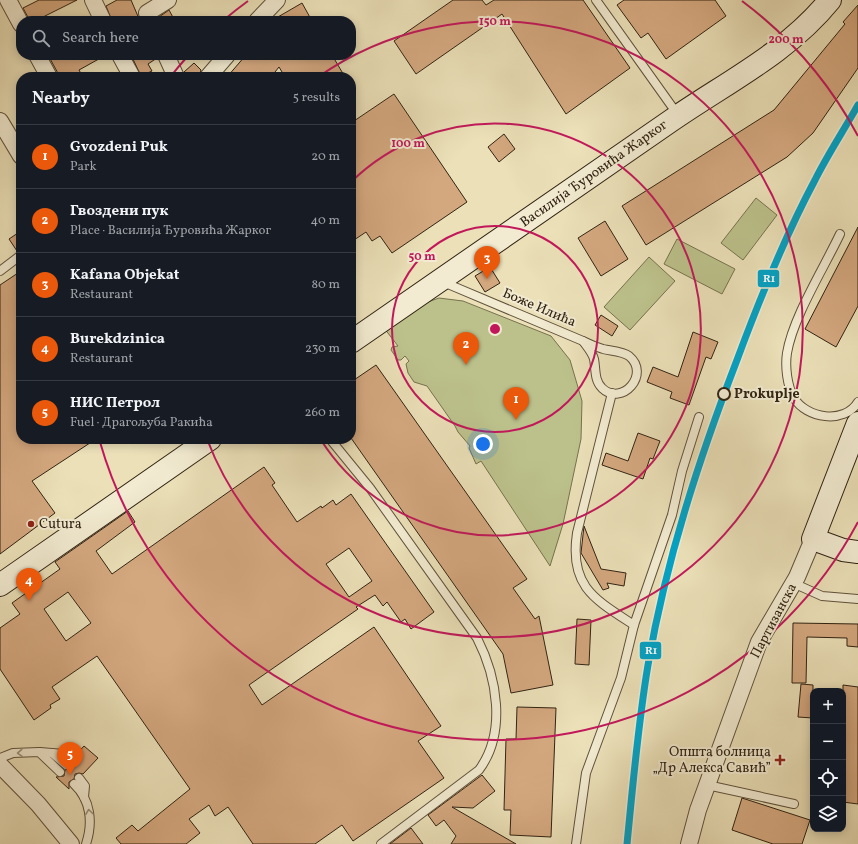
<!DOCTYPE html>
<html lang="en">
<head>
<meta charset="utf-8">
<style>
  body { margin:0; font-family:Vollkorn,serif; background:#242831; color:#f1f3f6 }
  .controls { position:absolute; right:12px; bottom:12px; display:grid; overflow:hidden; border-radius:8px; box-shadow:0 2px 10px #0003 }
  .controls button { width:36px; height:36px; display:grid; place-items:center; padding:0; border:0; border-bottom:1px solid #363941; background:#171b24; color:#f1f3f6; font:20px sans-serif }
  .you { position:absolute; left:483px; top:444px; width:14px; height:14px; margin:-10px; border:3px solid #fff; border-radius:50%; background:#1a73e8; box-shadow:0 0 0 6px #1a73e833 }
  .badge { display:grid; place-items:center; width:26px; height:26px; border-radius:50%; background:#ea580c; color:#fff; font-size:13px; font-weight:700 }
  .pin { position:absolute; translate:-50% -33px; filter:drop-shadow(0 1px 2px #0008) }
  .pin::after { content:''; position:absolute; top:21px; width:14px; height:12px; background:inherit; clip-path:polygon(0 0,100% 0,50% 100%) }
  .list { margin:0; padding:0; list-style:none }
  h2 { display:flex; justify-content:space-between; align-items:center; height:52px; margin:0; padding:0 16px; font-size:17px }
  h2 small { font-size:13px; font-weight:400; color:#9ea1a6 }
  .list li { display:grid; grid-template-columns:26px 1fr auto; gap:12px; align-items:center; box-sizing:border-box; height:64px; padding:0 16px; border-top:1px solid #363941 }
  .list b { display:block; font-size:15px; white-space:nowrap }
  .list p { margin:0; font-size:13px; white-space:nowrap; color:#9ea1a6 }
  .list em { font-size:13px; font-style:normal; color:#9ea1a6 }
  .icon { flex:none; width:22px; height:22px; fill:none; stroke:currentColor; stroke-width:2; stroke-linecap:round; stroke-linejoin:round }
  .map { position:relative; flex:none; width:858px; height:844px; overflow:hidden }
  .search { position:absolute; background:#171b24; box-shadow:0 2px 10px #0003; left:16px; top:16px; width:340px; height:44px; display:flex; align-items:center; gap:10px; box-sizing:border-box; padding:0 14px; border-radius:16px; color:#9ea1a6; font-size:15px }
  .panel { position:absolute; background:#171b24; box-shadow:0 2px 10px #0003; left:16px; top:72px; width:340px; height:372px; border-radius:16px }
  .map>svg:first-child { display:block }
  .green { fill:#bcc18b; stroke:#76724f }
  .building { fill:#d4a87f; stroke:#312313; fill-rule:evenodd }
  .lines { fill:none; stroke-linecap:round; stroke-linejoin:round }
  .lane-casing { stroke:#60523c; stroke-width:10 }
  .street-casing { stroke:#60523c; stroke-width:18 }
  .secondary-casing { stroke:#312313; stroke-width:24 }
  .lane { stroke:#f2ebd1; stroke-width:8 }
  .street { stroke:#f2ebd1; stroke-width:16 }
  .secondary { stroke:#f2ebd1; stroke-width:22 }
  .rail-1-casing { stroke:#f2ebd1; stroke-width:10 }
  .rail-1 { stroke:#02a2c5; stroke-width:7 }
  .oneway { stroke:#9b917c }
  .ring { fill:none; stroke:#c2185b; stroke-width:2 }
  .stop-dot { fill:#f2ebd1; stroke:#312313; stroke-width:2 }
  .poi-dot { fill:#8f2418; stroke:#f2ebd1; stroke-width:1.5 }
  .labels { text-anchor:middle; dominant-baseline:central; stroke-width:4; stroke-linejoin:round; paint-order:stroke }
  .street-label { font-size:14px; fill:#312313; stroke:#f2ebd1 }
  .stop-label { font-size:14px; font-weight:bold; fill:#312313; stroke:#f2ebd1; text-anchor:start }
  .poi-label { font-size:14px; fill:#312313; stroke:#f2ebd1; text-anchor:start }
  .centre { fill:#c2185b; stroke:#f2ebd1; stroke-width:2 }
  .ring-label { font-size:12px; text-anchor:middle; font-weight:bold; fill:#c2185b; stroke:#f2ebd1; stroke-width:4; stroke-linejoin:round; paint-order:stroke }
  .line-badge { stroke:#f2ebd1; stroke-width:1.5 }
  .badge-label { font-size:11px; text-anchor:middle; font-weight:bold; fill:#fff }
</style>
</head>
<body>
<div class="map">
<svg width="858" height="844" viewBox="0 0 858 844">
  <rect width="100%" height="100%" fill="#ebe0b8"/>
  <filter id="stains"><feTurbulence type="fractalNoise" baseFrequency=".005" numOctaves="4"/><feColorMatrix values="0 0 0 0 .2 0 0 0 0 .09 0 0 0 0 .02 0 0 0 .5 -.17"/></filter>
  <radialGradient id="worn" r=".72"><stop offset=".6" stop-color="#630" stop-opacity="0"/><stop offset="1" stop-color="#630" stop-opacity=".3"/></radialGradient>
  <g class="green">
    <polygon points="756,198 777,215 743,260 721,243"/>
    <polygon points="677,239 735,269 722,294 664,264"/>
    <polygon points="649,257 675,281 630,330 604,307"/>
    <polygon points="439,298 463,301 551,336 570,360 582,401 581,439 563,524 550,566 481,461 476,464 469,448 470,446 458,432 455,426 427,386 414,382 408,373 406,364 409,361 405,356 401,360 398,360 391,350 392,347 398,346 384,328 411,308"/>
  </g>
  <g class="building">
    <polygon points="39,0 77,0 35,21 30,21 23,8"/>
    <polygon points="117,0 131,0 140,21 112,21 106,6"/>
    <polygon points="453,0 482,0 486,5 494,0 583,0 630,68 566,114 502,14 416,74 394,41"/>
    <polygon points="624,0 715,0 726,16 666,59 648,33 641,38 617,5"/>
    <polygon points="302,3 312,21 271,21"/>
    <polygon points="858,5 858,68 813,133 787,157 646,245 622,206 774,110 845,24 843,22"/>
    <polygon points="169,10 175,21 160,21 159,17"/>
    <polygon points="48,55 71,55 73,59 81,55 106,55 79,70 83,77 60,77"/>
    <polygon points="131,55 157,55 157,58 148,64 152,71 141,76"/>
    <polygon points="246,55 332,55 345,77 285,77 279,67 271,77 227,77"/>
    <polygon points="194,63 201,70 199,77 185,77 184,72"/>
    <polygon points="394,94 467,202 392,253 380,236 372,241 366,232 351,242 351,123"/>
    <polygon points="504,134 515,149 499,162 488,147"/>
    <polygon points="605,221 628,259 601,276 578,238"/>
    <polygon points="858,227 858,306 836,347 805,329"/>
    <polygon points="21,231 21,250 17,251 9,239"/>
    <polygon points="490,267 500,283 485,292 475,276"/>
    <polygon points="21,271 21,439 96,439 32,481 55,513 0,554 0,285"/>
    <polygon points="601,315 618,326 612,336 595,325"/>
    <polygon points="693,332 718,342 711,359 706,357 689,405 670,398 672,392 647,382 653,367 678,377"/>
    <polygon points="376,365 527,579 513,588 535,619 539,616 553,685 511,693 503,654 351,438 351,382"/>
    <polygon points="638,433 660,441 653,459 650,458 643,479 602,465 606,453 628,461"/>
    <path d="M264 467 275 483 272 485 297 522 321 506 322 508 333 500 336 505 351 494 434 612 411 629 405 619 401 622 387 602 383 606 375 595 356 607 358 609 249 685 262 705 374 627 441 726 418 741 444 778 353 841 342 825 315 844H253L228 807 215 816 209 805 189 819 200 833 186 844H121L116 838 132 825 138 831 190 789 97 656 52 687 60 699 50 705 51 708 34 720 0 669V628L20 614 12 603 60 569 55 562 128 511 135 522 96 551 112 574ZM349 548 372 581 349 597 326 564ZM68 592 91 623 66 641 44 609Z"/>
    <polygon points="584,526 601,569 626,573 624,586 607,583 609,588 603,590 581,553"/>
    <polygon points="577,619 591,620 589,665 575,664"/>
    <polygon points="793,623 858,624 858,647 847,646 847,638 807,637 806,683 792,683"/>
    <polygon points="801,684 813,685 813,718 798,717"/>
    <polygon points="843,685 858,687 858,804 843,802"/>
    <polygon points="517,707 556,708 551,837 510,835 511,810 504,810 506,739 516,739"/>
    <polygon points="84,746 98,758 83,774 79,773 75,774 74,779 69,782 69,789 56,777 64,776 65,770 75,764 76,761 75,756"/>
    <polygon points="482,775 495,791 473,808 452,807 516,844 451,844 456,836 444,820 436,826 428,815"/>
    <polygon points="742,798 810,820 802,844 773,844 732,830"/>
    <polygon points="411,828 423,844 390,844"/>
  </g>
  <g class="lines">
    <g class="lane-casing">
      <g id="lane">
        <polyline points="596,0 678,115"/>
        <path d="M840 234C824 268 793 317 787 353 785 366 787 386 794 398 806 418 844 425 858 402"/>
        <polyline points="0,271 21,255"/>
        <polyline points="443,282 583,341"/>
        <path d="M583 341C589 344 596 347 603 349 611 351 622 351 629 356 651 374 622 407 602 388 594 380 596 369 594 359 592 352 587 347 583 341Z"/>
        <path d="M612 393 577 533C569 586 594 599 634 625"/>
        <path d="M330 439 370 488 477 638C497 677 507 732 479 770L381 844"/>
        <polyline points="793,583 822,596 858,599"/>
        <polyline points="40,752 52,753 66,765"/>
        <polyline points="52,753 64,754 71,760"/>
        <polyline points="0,758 13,753 39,752 60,772"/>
        <polyline points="79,778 85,786 84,797"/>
        <path d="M74 784C91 800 93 823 86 844"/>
        <polyline points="707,785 794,804"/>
        <polyline points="576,844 586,773 621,678 634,625 672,515 682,471 699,417"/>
      </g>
    </g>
    <g class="street-casing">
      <g id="street">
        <polyline points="8,0 21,24"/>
        <polyline points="93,0 103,21"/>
        <polyline points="151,21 147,13 168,0"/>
        <polyline points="257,21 277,0"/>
        <polyline points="37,55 49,77"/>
        <polyline points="120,55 132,77"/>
        <polyline points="166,55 176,77"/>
        <polyline points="208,77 227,55"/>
        <polyline points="0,121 21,156"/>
        <polyline points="0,765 38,804 71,844"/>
        <polyline points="689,844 698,810 759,642 797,577 813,539"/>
      </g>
    </g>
    <g class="secondary-casing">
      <g id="secondary">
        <path d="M351 342C458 268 565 194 672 120 727 82 787 53 830 0"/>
        <polyline points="858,423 813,539 843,550 858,552"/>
        <polyline points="0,585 210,439"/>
      </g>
    </g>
    <use href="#lane" class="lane"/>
    <use href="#street" class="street"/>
    <use href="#secondary" class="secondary"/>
    <g class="rail-1-casing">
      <path id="rail-1" d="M627 844C633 784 638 724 648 665 666 560 699 459 737 360 760 298 784 238 815 180 828 154 844 130 858 105"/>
    </g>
    <use href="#rail-1" class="rail-1"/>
  </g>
  <defs><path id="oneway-chevron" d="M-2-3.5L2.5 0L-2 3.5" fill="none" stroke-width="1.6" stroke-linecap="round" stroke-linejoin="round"/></defs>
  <g class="oneway">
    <use href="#oneway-chevron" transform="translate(20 753) rotate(177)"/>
    <use href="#oneway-chevron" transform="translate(89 812) rotate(-97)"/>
  </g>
  <g class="ring">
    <circle cx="495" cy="329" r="103"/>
    <path d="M352 181A206 206 0 1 1 321 440"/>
    <path d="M318 77A308 308 0 1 1 207 439"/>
    <path d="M858 522A411 411 0 0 1 100 442M171 76A411 411 0 0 1 187 57M225 19A411 411 0 0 1 248 1M742 1A411 411 0 0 1 858 136"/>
  </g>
  <circle class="stop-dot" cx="724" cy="394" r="6"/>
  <g class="poi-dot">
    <circle cx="31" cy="524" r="4"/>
    <path d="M778 754h4v4h4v4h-4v4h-4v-4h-4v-4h4z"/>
  </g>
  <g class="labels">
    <g class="street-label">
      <text transform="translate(594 174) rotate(-35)">Василија Ђуровића Жарког</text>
      <text transform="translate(539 308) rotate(23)">Боже Илића</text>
      <text transform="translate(774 621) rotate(-62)">Партизанска</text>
    </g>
    <g class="stop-label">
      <text x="734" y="394">Prokuplje</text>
    </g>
    <g class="poi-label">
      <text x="39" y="524">Cutura</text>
      <text x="771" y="752" text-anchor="end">Општа болница<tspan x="771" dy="16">„Др Алекса Савић”</tspan></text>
    </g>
  </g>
  <circle cx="495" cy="329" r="6" class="centre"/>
  <g class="ring-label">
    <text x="495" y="25">150 m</text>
    <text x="786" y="43">200 m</text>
    <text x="408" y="147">100 m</text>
    <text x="422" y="260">50 m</text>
  </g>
  <g class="line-badge">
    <rect x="757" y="269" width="23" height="19" rx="4" fill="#02a2c5"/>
    <rect x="639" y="641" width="23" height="19" rx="4" fill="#02a2c5"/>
  </g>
  <g class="badge-label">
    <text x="769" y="282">R1</text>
    <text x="651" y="654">R1</text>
  </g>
  <rect width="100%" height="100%" filter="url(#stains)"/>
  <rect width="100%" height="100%" fill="url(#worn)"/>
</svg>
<div class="controls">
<button>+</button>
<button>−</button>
<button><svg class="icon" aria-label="locate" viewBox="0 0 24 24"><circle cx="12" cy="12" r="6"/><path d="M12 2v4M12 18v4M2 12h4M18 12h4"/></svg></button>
<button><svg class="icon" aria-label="layers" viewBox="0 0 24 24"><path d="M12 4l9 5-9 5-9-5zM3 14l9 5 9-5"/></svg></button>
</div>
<div class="you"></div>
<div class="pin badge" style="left:516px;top:420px">1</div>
<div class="pin badge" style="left:466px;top:365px">2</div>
<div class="pin badge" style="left:487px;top:279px">3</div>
<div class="pin badge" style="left:29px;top:601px">4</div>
<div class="pin badge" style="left:70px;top:775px">5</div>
<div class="search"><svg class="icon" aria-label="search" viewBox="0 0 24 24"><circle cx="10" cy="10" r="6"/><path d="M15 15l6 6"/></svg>Search here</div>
<section class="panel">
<h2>Nearby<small>5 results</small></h2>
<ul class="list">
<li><span class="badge">1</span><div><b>Gvozdeni Puk</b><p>Park</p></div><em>20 m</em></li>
<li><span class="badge">2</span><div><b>Гвоздени пук</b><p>Place · Василија Ђуровића Жарког</p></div><em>40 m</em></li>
<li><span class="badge">3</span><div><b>Kafana Objekat</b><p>Restaurant</p></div><em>80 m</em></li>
<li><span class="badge">4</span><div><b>Burekdzinica</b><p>Restaurant</p></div><em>230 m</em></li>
<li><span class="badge">5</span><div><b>НИС Петрол</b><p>Fuel · Драгољуба Ракића</p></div><em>260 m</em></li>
</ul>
</section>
</div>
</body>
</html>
